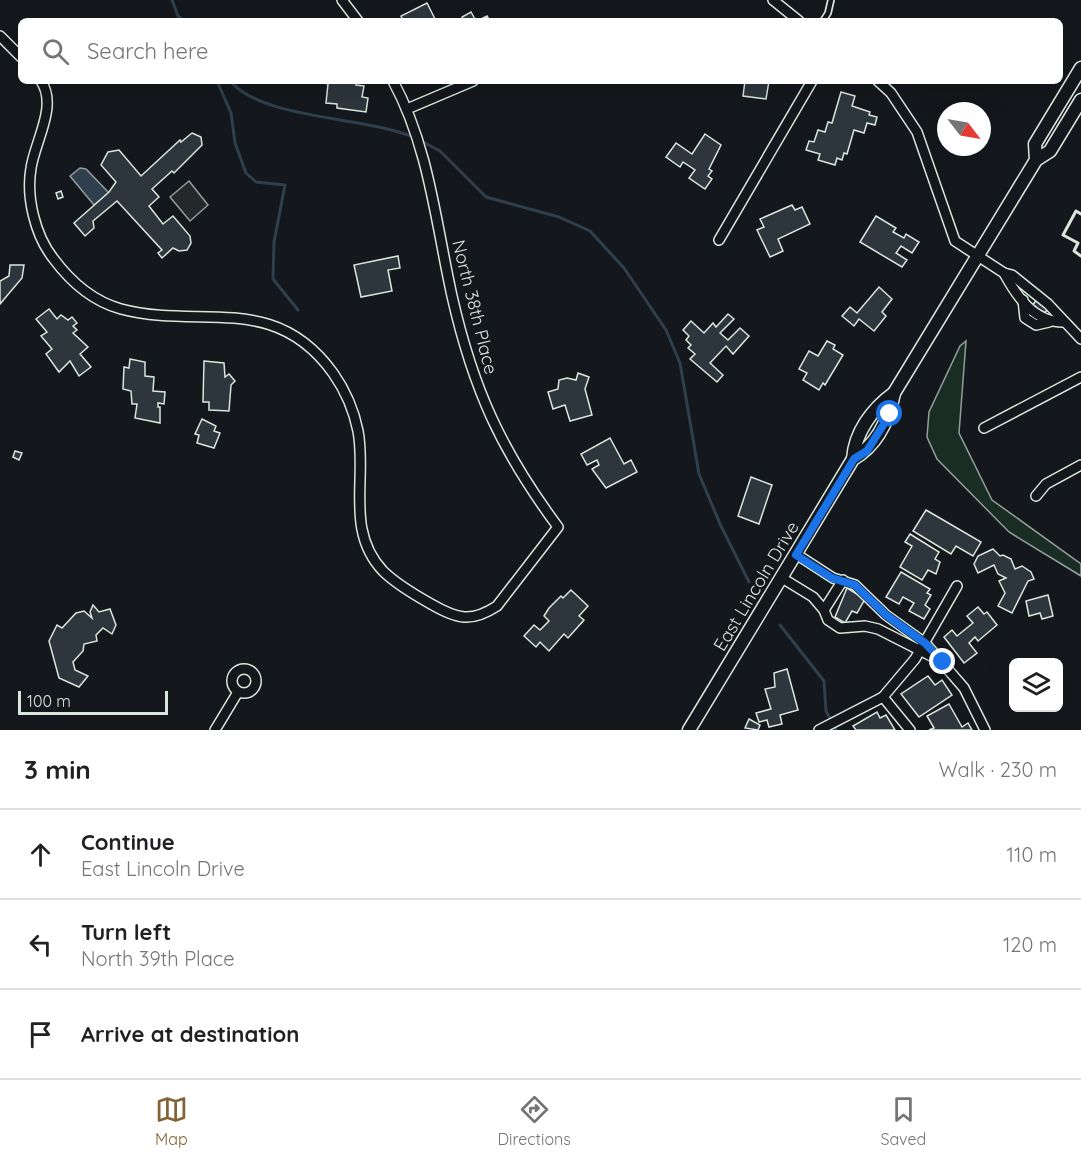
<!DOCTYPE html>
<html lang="en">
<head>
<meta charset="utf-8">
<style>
  body { margin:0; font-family:Quicksand,sans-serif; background:#f6f6f6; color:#202124 }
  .controls { position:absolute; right:18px; bottom:18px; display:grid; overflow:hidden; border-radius:9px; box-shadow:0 6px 24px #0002 }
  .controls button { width:54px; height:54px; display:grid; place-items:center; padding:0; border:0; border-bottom:2px solid #e0e0e0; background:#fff; color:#202124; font:30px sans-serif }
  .compass { position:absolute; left:937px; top:102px; width:54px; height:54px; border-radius:50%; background:#fff; box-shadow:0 6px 24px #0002; rotate:121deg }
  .scale { position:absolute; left:18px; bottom:15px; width:150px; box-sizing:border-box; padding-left:6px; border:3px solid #d8e6dc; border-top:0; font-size:16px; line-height:21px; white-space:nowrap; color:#d8e6dc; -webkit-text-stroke:4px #14181c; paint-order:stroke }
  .stop { position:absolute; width:18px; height:18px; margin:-14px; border:4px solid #1a73e8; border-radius:50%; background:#fff }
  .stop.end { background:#1a73e8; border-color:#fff; box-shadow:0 2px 6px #0008 }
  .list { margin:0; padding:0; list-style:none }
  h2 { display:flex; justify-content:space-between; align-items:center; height:78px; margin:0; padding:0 24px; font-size:26px }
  h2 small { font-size:20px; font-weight:400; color:#757577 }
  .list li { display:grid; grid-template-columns:39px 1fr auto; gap:18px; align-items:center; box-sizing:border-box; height:90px; padding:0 24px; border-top:2px solid #e0e0e0 }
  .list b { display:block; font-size:22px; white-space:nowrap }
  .list p { margin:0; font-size:20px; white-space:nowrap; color:#757577 }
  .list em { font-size:20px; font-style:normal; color:#757577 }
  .icon { flex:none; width:33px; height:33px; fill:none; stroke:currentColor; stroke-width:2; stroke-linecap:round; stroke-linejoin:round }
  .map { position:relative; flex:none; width:1081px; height:730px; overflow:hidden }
  .search { position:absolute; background:#fff; box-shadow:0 6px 24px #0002; left:18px; right:18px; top:18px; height:66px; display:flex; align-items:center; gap:15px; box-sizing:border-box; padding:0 21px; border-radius:9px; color:#757577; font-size:22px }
  .sheet { height:348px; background:#fff }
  nav { display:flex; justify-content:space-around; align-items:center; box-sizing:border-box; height:84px; border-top:2px solid #e0e0e0; background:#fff; font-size:16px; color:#757577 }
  nav a { display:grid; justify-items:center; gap:3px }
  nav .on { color:#846436 }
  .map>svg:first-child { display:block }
  .green { fill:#1a2d24; stroke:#939e99; stroke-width:1.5 }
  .parking { fill:#24282b; stroke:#939e99; stroke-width:1.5 }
  .water { fill:#2f3f4d; stroke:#939e99; stroke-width:1.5 }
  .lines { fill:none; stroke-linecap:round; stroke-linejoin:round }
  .stream { stroke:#2f3f4d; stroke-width:3 }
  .building { fill:#2c363c; stroke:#d8e6dc; stroke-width:1.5 }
  .service-casing { stroke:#d8e6dc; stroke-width:8 }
  .minor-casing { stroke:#d8e6dc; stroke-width:12 }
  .secondary-casing { stroke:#d8e6dc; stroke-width:15 }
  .service { stroke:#14181c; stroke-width:4.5 }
  .minor { stroke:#14181c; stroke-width:9 }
  .secondary { stroke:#14181c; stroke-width:12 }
  .wall { stroke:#d8e6dc; stroke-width:3 }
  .route { stroke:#1a73e8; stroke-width:8 }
  .labels { text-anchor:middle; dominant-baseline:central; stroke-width:4.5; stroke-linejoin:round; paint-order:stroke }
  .street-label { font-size:18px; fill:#d8e6dc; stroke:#14181c }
</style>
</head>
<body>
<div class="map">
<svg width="1081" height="730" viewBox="0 0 1081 730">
  <rect width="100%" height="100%" fill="#14181c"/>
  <polygon class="green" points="966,341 959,433 992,500 1081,564 1081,576 1009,532 937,459 927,437 929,412 960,346"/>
  <polygon class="parking" points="189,181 208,205 190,221 170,197"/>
  <polygon class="water" points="80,168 86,169 109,193 94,205 70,176"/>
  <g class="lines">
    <g class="stream">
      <polyline points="172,0 178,16 184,21"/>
      <polyline points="217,81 231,113 235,143 246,173 256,182 285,185 274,242 273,279 298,310"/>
      <path d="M230 81C263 120 366 116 415 138"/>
      <polyline points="421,141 440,151 486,197 559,217 590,231 624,268 666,330 680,363 699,474 721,526 749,582"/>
      <polyline points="780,625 824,681 826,711 836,730"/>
    </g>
  </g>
  <g class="building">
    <polygon points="427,3 436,21 403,21 401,16"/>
    <polygon points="471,12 476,21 464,21 462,17"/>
    <polygon points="487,16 490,21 477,21"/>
    <polygon points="319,81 356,81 356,85 364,86 362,97 368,98 366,112 337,108 337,104 326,103 328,84"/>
    <polygon points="745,81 769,81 766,99 743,96"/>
    <polygon points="841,92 855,96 852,106 870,112 869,115 877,117 875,125 867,123 864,133 854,130 847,154 844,153 842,160 837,158 835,165 818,160 820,154 806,150 809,141 814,142 818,130 825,132 828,122 832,123"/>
    <polygon points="192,133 201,137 202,145 174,173 172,171 152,189 159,197 149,206 163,224 173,216 190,236 191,243 187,250 179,251 173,248 162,258 158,253 162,250 117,201 93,221 94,228 85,236 74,223 109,192 116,182 101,165 108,152 119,150 141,176 180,140 181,142"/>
    <polygon points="705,134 721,145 709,169 712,171 708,176 712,179 705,189 689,178 695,170 683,162 680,167 666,157 676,143 692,154"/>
    <polygon points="61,191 63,197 58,199 56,193"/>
    <polygon points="792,205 795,210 802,207 810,224 778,239 783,251 770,257 757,230 764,227 760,219"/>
    <polygon points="876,216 896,228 893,232 904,238 906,234 919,242 912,253 901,246 896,253 907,260 902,267 860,242"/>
    <polygon points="398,256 400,268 388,270 392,291 361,297 354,265"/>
    <polygon points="10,265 24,265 22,278 0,304 0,281 9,276"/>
    <polygon points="879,287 892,299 882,312 886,316 874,331 859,319 854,326 842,316 850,307 857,313"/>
    <polygon points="1036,301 1046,306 1047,310 1037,322 1026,312"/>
    <polygon points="49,309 57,319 61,315 68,320 72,317 77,323 73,326 77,330 73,333 88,347 80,354 91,367 79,376 70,361 59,372 46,354 52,349 41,336 47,332 36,319"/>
    <polygon points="728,314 734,319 720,333 728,340 740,328 749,336 733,354 726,346 710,363 723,375 717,382 690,359 695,354 688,348 691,345 686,340 689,336 683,330 691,321 704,333 713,323 716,327"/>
    <polygon points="827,341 835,345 833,349 843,355 825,385 823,383 819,390 803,380 807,373 799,369 809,351 818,356"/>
    <polygon points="130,359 145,362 145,376 154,377 153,391 165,392 164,404 158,403 158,407 160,407 160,423 135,418 137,404 132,404 131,391 123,389 124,367 129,368"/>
    <polygon points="204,361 224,363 225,377 229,374 235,381 231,385 229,411 209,410 209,402 203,402"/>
    <polygon points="578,373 589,377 585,389 592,415 570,421 565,405 553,409 548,392 558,389 559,380 567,378 576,380"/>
    <polygon points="202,419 216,426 214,431 220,433 214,448 197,443 199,435 195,434"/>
    <polygon points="610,438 624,464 631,460 637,472 606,488 592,469 599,465 597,460 587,465 581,454"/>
    <polygon points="15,451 22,453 19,460 13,457"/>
    <polygon points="751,477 772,485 759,524 738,516"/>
    <polygon points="926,510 981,542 973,556 956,546 951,554 913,531"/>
    <polygon points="910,534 939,552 935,559 940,562 936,574 928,570 922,580 900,567 912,546 905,542"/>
    <polygon points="993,549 1000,556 1003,555 1011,559 1015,569 1022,566 1031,572 1034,579 1028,581 1012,613 998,606 1005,593 999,581 1006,578 998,574 994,565 978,573 974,564 978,556"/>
    <polygon points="901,572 930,589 927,593 931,595 925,605 930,609 924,619 909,611 914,603 903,597 899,604 886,597"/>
    <polygon points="847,588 865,599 857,613 852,611 845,623 835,617"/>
    <polygon points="571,590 588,606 579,616 584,620 568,638 564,634 549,651 540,642 536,647 524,636 534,625 540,630 549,621 544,616 549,608 561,596 563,598"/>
    <polygon points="1048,595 1053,616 1042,619 1040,613 1029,616 1026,601"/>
    <polygon points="93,605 99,612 110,609 116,625 112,634 103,628 96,635 97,641 84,644 83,651 73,662 75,670 88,676 79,687 59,678 49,641 57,625 62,628 76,613 84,611 92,618 90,612"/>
    <polygon points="978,607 984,614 987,612 997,625 978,641 975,637 969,643 977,653 964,663 944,637 952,630 957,636 973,623 967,616"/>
    <polygon points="787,669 798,710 780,715 782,724 769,727 767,720 759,722 756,713 771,709 765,689 775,687 774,673"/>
    <polygon points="928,676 935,685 942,680 952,695 919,717 901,694"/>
    <polygon points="949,704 962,727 968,723 972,730 929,730 934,728 927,716"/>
    <polygon points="877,712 880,718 886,715 895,730 856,730 853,726"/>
    <polygon points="749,719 760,725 758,730 745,728"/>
  </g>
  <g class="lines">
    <g class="service-casing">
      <polyline id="service" points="823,21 828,13 831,0"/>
    </g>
    <g class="minor-casing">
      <g id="minor">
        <polyline points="342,0 358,21"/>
        <polyline points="773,0 799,21"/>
        <polyline points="0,36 21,57"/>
        <path d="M41 81C58 106 35 141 31 168 26 197 35 235 53 258 70 281 92 301 121 309 200 330 274 291 333 373 345 390 354 411 358 431 367 478 345 531 383 571 396 584 415 595 431 604 457 619 471 623 497 606L558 527C501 450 473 389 452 296 436 224 429 147 393 81"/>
        <polyline points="878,81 891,93 917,132 955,241 1004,273 1012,275 1048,304 1081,339"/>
        <polyline points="407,109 473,81"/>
        <polyline points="719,240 812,81"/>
        <path d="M1004 273C1017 297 1034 322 1063 322"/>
        <polyline points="1023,300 1025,318 1036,325 1049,322"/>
        <polyline points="984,428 1081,377"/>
        <polyline points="1036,496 1046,484 1081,465"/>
        <polyline points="796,554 833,578 855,585 886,615 925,643 964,688 985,730"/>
        <polyline points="782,578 813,597 824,610 828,620 840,628 865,626 878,629 937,659"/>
        <polyline points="824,610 843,580"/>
        <circle cx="244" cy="681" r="12"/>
        <polyline points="883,697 910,730"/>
        <polyline points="215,730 238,692"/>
        <polyline points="819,730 883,697 915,659 957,586"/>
      </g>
    </g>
    <g class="secondary-casing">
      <g id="secondary">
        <polyline points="1036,160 1035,144 1081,68"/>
        <path d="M853 459C855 432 872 409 894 393"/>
        <path d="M689 730 853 459C877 445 889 419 894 393L1036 160 1050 151 1081 100"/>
      </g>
    </g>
    <use href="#service" class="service"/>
    <use href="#minor" class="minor"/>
    <use href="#secondary" class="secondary"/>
    <polyline class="wall" points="1081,214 1076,211 1063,235 1078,243 1074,251 1081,256"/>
  </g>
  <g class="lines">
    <polyline class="route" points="890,414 867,451 854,459 796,555 832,578 855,585 886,615 925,643 943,662"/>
  </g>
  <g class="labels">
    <g class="street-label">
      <text transform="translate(475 307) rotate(76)">North 38th Place</text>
      <text transform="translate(756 586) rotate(-59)">East Lincoln Drive</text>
    </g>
  </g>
</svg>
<div class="controls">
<button><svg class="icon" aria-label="layers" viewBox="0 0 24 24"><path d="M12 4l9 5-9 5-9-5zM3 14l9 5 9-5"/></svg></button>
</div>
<svg class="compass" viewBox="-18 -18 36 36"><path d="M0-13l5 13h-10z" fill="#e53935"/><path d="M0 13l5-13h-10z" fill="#757577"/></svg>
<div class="scale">100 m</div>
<div class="stop" style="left:890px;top:414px"></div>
<div class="stop end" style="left:943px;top:662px"></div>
<div class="search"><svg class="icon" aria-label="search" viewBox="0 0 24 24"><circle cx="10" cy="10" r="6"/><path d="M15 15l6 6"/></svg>Search here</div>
</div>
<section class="sheet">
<h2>3 min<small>Walk · 230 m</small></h2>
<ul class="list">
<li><svg class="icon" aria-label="ahead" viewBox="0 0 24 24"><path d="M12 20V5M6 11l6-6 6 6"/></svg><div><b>Continue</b><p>East Lincoln Drive</p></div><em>110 m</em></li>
<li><svg class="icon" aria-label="left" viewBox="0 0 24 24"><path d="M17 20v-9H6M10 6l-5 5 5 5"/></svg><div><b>Turn left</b><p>North 39th Place</p></div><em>120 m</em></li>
<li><svg class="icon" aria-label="arrive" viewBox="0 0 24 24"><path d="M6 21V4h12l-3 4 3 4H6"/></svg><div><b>Arrive at destination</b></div></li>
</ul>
</section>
<nav>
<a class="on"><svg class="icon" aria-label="map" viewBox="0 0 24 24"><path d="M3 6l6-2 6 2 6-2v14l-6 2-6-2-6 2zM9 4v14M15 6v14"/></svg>Map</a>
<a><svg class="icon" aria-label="directions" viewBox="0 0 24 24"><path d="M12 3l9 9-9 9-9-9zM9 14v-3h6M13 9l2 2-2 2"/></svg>Directions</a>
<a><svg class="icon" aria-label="saved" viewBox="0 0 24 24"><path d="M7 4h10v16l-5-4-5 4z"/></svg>Saved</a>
</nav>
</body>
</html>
